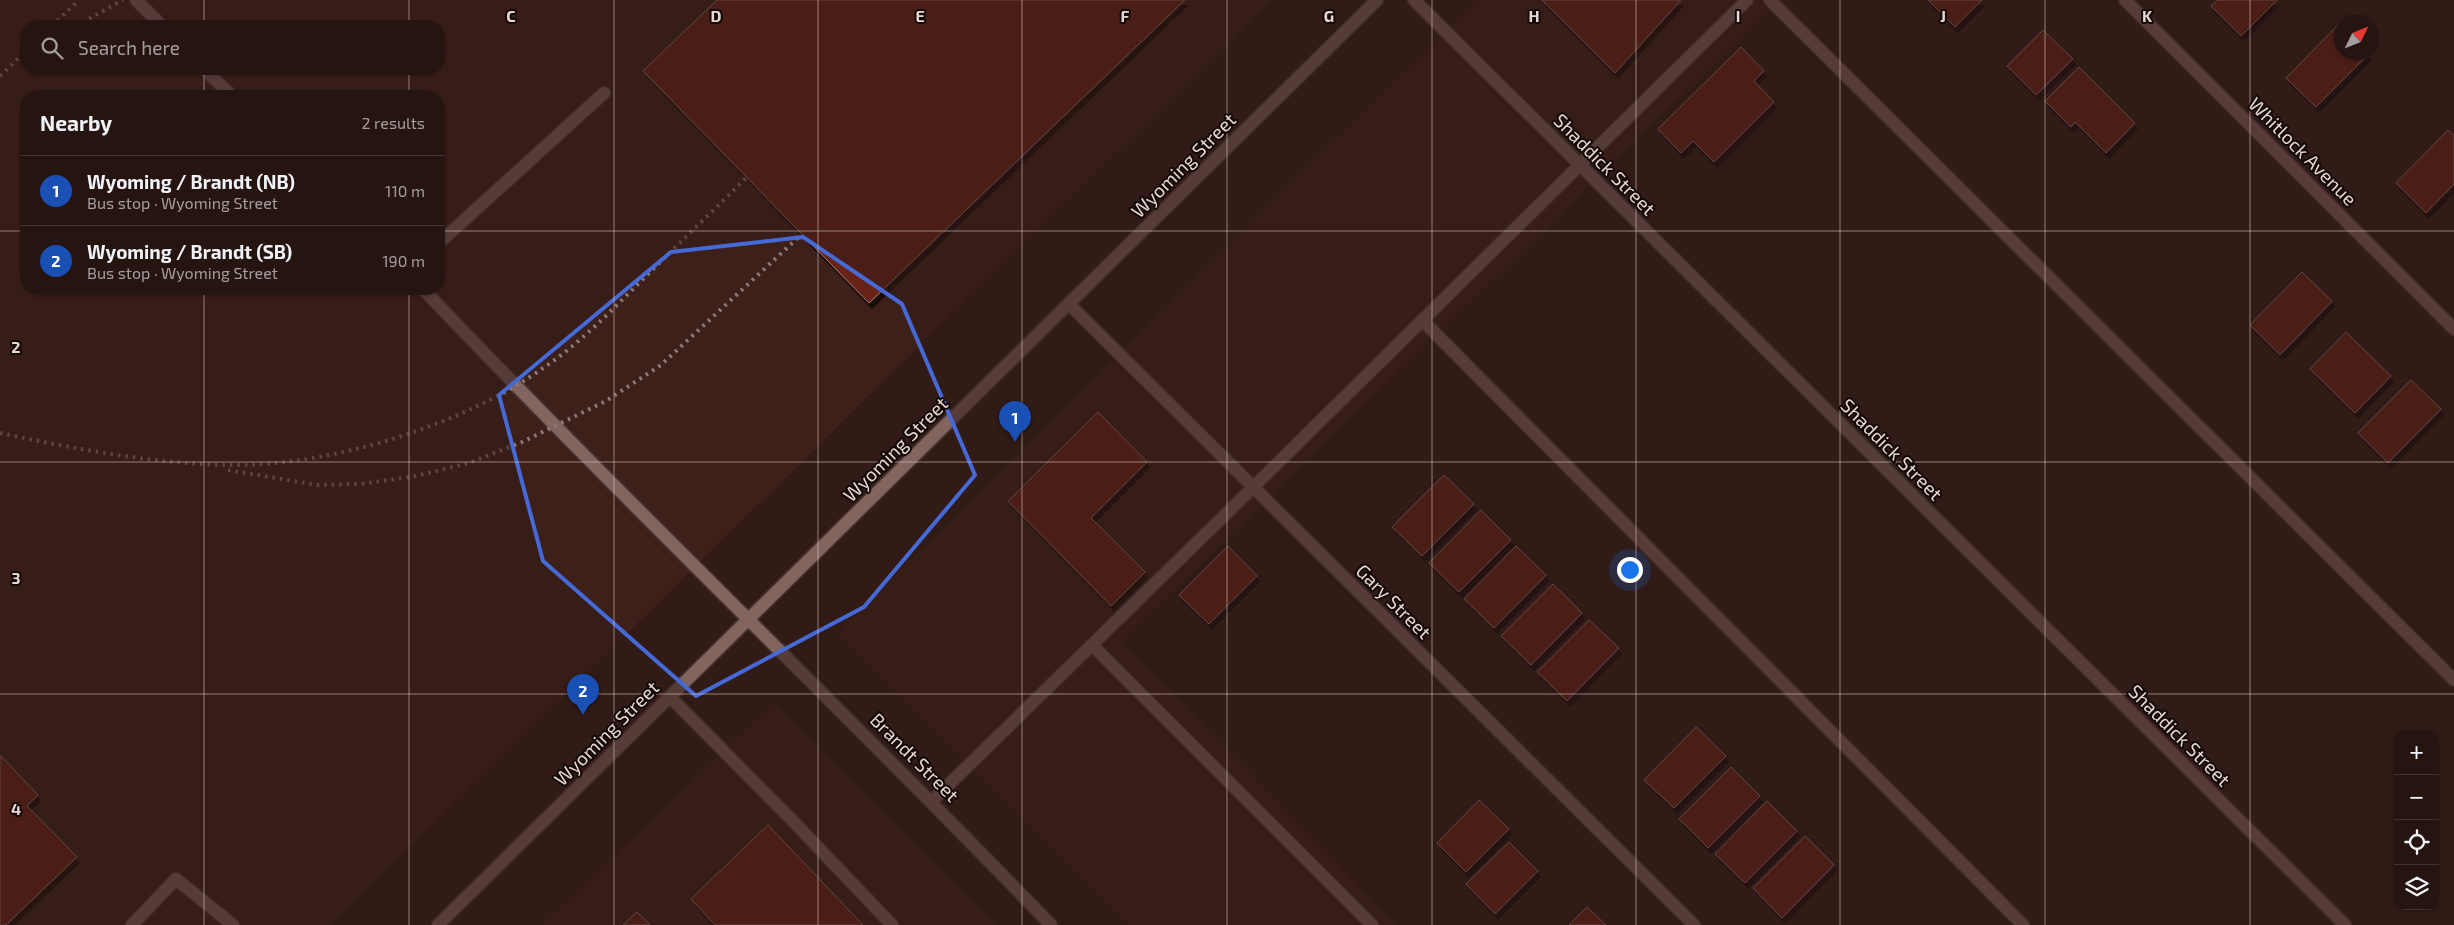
<!DOCTYPE html>
<html lang="en">
<head>
<meta charset="utf-8">
<style>
  body { margin:0; font-family:"Exo 2",sans-serif; background:#32211f; color:#f1f3f6 }
  .controls { position:absolute; right:15px; bottom:15px; display:grid; overflow:hidden; border-radius:10px; box-shadow:0 1px 4px #0004 }
  .controls button { width:45px; height:45px; display:grid; place-items:center; padding:0; border:0; border-bottom:1px solid #423331; background:#261411; color:#f1f3f6; font:25px sans-serif }
  .compass { position:absolute; left:2334px; top:15px; width:45px; height:45px; border-radius:50%; background:#261411; box-shadow:0 1px 4px #0004; rotate:47deg }
  .you { position:absolute; left:1629px; top:569px; width:18px; height:18px; margin:-12px; border:4px solid #fff; border-radius:50%; background:#1a73e8; box-shadow:0 0 0 8px #1a73e833 }
  .badge { display:grid; place-items:center; width:32px; height:32px; border-radius:50%; background:#d93025; color:#fff; font-size:16px; font-weight:700 }
  .pin { position:absolute; translate:-50% -41px; filter:drop-shadow(0 1px 2px #0008) }
  .pin::after { content:''; position:absolute; top:26px; width:18px; height:15px; background:inherit; clip-path:polygon(0 0,100% 0,50% 100%) }
  .list { margin:0; padding:0; list-style:none }
  h2 { display:flex; justify-content:space-between; align-items:center; height:65px; margin:0; padding:0 20px; font-size:21px }
  h2 small { font-size:16px; font-weight:400; color:#a49e9f }
  .list li { display:grid; grid-template-columns:32px 1fr auto; gap:15px; align-items:center; box-sizing:border-box; height:70px; padding:0 20px; border-top:1px solid #423331 }
  .list b { display:block; font-size:19px; white-space:nowrap }
  .list p { margin:0; font-size:16px; white-space:nowrap; color:#a49e9f }
  .list em { font-size:16px; font-style:normal; color:#a49e9f }
  .icon { flex:none; width:28px; height:28px; fill:none; stroke:currentColor; stroke-width:2; stroke-linecap:round; stroke-linejoin:round }
  .map { position:relative; flex:none; width:2454px; height:925px; overflow:hidden }
  .search { position:absolute; background:#261411; box-shadow:0 1px 4px #0004; left:20px; top:20px; width:425px; height:55px; display:flex; align-items:center; gap:12px; box-sizing:border-box; padding:0 18px; border-radius:20px; color:#a49e9f; font-size:19px }
  .panel { position:absolute; background:#261411; box-shadow:0 1px 4px #0004; left:20px; top:90px; width:425px; height:205px; border-radius:20px }
  .map>svg:first-child { display:block }
  .built { fill:#3e201a; fill-rule:evenodd }
  .building { fill:#672216; stroke:#977a73; filter:url(#shadow) }
  .lines { fill:none; stroke-linecap:round; stroke-linejoin:round }
  .minor-casing { stroke:#4a3735; stroke-width:15 }
  .minor { stroke:#82655f; stroke-width:12 }
  .rail { stroke:#8e7a76; stroke-width:4; stroke-dasharray:2.5 5; stroke-linecap:butt }
  .marked { fill:none; stroke:#4569d7; stroke-width:4; stroke-linejoin:round }
  .grid { fill:none; stroke:#e7d6d2; stroke-width:1; stroke-opacity:0.55 }
  .labels { text-anchor:middle; dominant-baseline:central; stroke-width:4; stroke-linejoin:round; paint-order:stroke }
  .street-label { font-size:19px; fill:#e7d6d2; stroke:#130907 }
  .grid-label { font-size:16px; text-anchor:middle; font-weight:bold; fill:#e7d6d2; stroke:#130907; stroke-width:4; stroke-linejoin:round; paint-order:stroke }
</style>
</head>
<body>
<div class="map">
<svg width="2454" height="925" viewBox="0 0 2454 925">
  <defs>
    <filter id="shadow"><feDropShadow dx="3" dy="5.5" stdDeviation="0" flood-color="#0009"/></filter>
  </defs>
  <rect width="100%" height="100%" fill="#321b17"/>
  <g class="built">
    <path d="M0 0H1271L331 925H0ZM26 26H439V69H26ZM26 96H439V289H26Z"/>
    <polygon points="1477,0 1780,0 1122,641 1397,925 1129,925 837,633"/>
    <polygon points="775,702 998,925 542,925"/>
  </g>
  <g class="building">
    <polygon points="717,0 1185,0 869,303 643,71"/>
    <polygon points="1542,0 1681,0 1615,73"/>
    <polygon points="1928,0 1982,0 1955,27"/>
    <polygon points="2217,0 2277,0 2241,36 2211,6"/>
    <polygon points="2339,24 2342,27 2342,52 2369,54 2316,107 2286,78"/>
    <polygon points="2043,30 2073,59 2036,95 2007,66"/>
    <polygon points="1741,47 1764,71 1754,81 1774,102 1714,162 1693,141 1681,153 1658,129"/>
    <polygon points="2079,67 2135,123 2106,153 2075,122 2071,127 2045,101"/>
    <polygon points="2448,130 2454,135 2454,184 2426,213 2396,183"/>
    <polygon points="2302,272 2332,301 2280,355 2250,325"/>
    <polygon points="2346,332 2391,376 2355,413 2310,369"/>
    <polygon points="2411,380 2441,409 2388,463 2358,433"/>
    <polygon points="1098,412 1147,462 1091,518 1145,572 1111,606 1008,501"/>
    <polygon points="1444,475 1474,504 1422,556 1392,527"/>
    <polygon points="1481,510 1511,540 1459,592 1429,563"/>
    <polygon points="1228,546 1257,576 1209,624 1179,595"/>
    <polygon points="1516,546 1546,575 1494,628 1464,599"/>
    <polygon points="1553,584 1582,613 1531,665 1501,636"/>
    <polygon points="1589,620 1619,648 1567,701 1537,672"/>
    <polygon points="1696,727 1726,756 1674,808 1644,780"/>
    <polygon points="0,755 38,795 27,806 77,857 6,925 0,925"/>
    <polygon points="1731,767 1760,796 1708,848 1679,819"/>
    <polygon points="1479,800 1509,829 1466,872 1437,843"/>
    <polygon points="1767,801 1797,831 1745,883 1715,854"/>
    <polygon points="768,825 863,925 715,925 691,899"/>
    <polygon points="1805,836 1834,865 1782,918 1753,888"/>
    <polygon points="1509,842 1538,871 1495,914 1466,884"/>
    <polygon points="1587,907 1606,925 1569,925"/>
    <polygon points="637,912 650,925 623,925"/>
  </g>
  <g class="lines">
    <g class="minor-casing">
      <g id="minor">
        <polyline points="136,0 162,26"/>
        <polyline points="1414,0 2345,925"/>
        <polyline points="1770,0 2454,680"/>
        <polyline points="2125,0 2454,329"/>
        <polyline points="204,69 232,96"/>
        <polyline points="439,243 604,93"/>
        <path d="M423 289C628 505 844 710 1051 925"/>
        <polyline points="1069,304 1694,925"/>
        <polyline points="1422,320 2023,925"/>
        <polyline points="1092,645 1372,925"/>
        <polyline points="670,697 790,818 892,925"/>
        <polyline points="932,801 1229,511 1747,0"/>
        <polyline points="132,925 176,879 233,925"/>
        <polyline points="438,925 1377,0"/>
      </g>
    </g>
    <use href="#minor" class="minor"/>
    <g class="rail">
      <polyline points="52,26 79,0"/>
      <polyline points="76,26 123,0"/>
      <polyline points="0,76 26,51"/>
      <path d="M0 433C76 449 153 464 231 465 332 466 464 425 546 366 580 343 609 313 638 284 674 248 711 213 747 177"/>
      <polyline points="228,470 317,485 361,484 416,476 469,463 522,442 606,401 661,365 802,234"/>
    </g>
  </g>
  <path d="M0 0H2454V925H0ZM803 237 902 304 975 475 864 607 696 696 543 561 499 395 671 252Z" fill="#321b17" fill-opacity=".55" fill-rule="evenodd"/>
  <path class="marked" d="M803 237 902 304 975 475 864 607 696 696 543 561 499 395 671 252Z"/>
  <path class="grid" d="M204 0V26M409 0V26M614 0V925M818 0V925M1022 0V925M1227 0V925M1432 0V925M1636 0V925M1840 0V925M2045 0V925M2250 0V925M204 69V96M409 69V96M0 231H26M439 231H2454M204 289V925M409 289V925M0 462H2454M0 694H2454"/>
  <g class="labels">
    <g class="street-label">
      <text transform="translate(2303 151) rotate(45)">Whitlock Avenue</text>
      <text transform="translate(1605 164) rotate(45)">Shaddick Street</text>
      <text transform="translate(1183 165) rotate(-45)">Wyoming Street</text>
      <text transform="translate(895 449) rotate(-45)">Wyoming Street</text>
      <text transform="translate(1892 449) rotate(45)">Shaddick Street</text>
      <text transform="translate(1394 601) rotate(45)">Gary Street</text>
      <text transform="translate(606 733) rotate(-45)">Wyoming Street</text>
      <text transform="translate(2180 735) rotate(45)">Shaddick Street</text>
      <text transform="translate(915 757) rotate(45)">Brandt Street</text>
    </g>
  </g>
  <g class="grid-label">
    <text x="511" y="22">C</text>
    <text x="716" y="22">D</text>
    <text x="920" y="22">E</text>
    <text x="1125" y="22">F</text>
    <text x="1329" y="22">G</text>
    <text x="1534" y="22">H</text>
    <text x="1738" y="22">I</text>
    <text x="1943" y="22">J</text>
    <text x="2147" y="22">K</text>
    <text x="16" y="353">2</text>
    <text x="16" y="584">3</text>
    <text x="16" y="815">4</text>
  </g>
</svg>
<div class="controls">
<button>+</button>
<button>−</button>
<button><svg class="icon" aria-label="locate" viewBox="0 0 24 24"><circle cx="12" cy="12" r="6"/><path d="M12 2v4M12 18v4M2 12h4M18 12h4"/></svg></button>
<button><svg class="icon" aria-label="layers" viewBox="0 0 24 24"><path d="M12 4l9 5-9 5-9-5zM3 14l9 5 9-5"/></svg></button>
</div>
<svg class="compass" viewBox="-18 -18 36 36"><path d="M0-13l5 13h-10z" fill="#e53935"/><path d="M0 13l5-13h-10z" fill="#a49e9f"/></svg>
<div class="you"></div>
<div class="pin badge" style="left:1015px;top:442px;background:#1a4fb4">1</div>
<div class="pin badge" style="left:583px;top:715px;background:#1a4fb4">2</div>
<div class="search"><svg class="icon" aria-label="search" viewBox="0 0 24 24"><circle cx="10" cy="10" r="6"/><path d="M15 15l6 6"/></svg>Search here</div>
<section class="panel">
<h2>Nearby<small>2 results</small></h2>
<ul class="list">
<li><span class="badge" style="background:#1a4fb4">1</span><div><b>Wyoming / Brandt (NB)</b><p>Bus stop · Wyoming Street</p></div><em>110 m</em></li>
<li><span class="badge" style="background:#1a4fb4">2</span><div><b>Wyoming / Brandt (SB)</b><p>Bus stop · Wyoming Street</p></div><em>190 m</em></li>
</ul>
</section>
</div>
</body>
</html>
